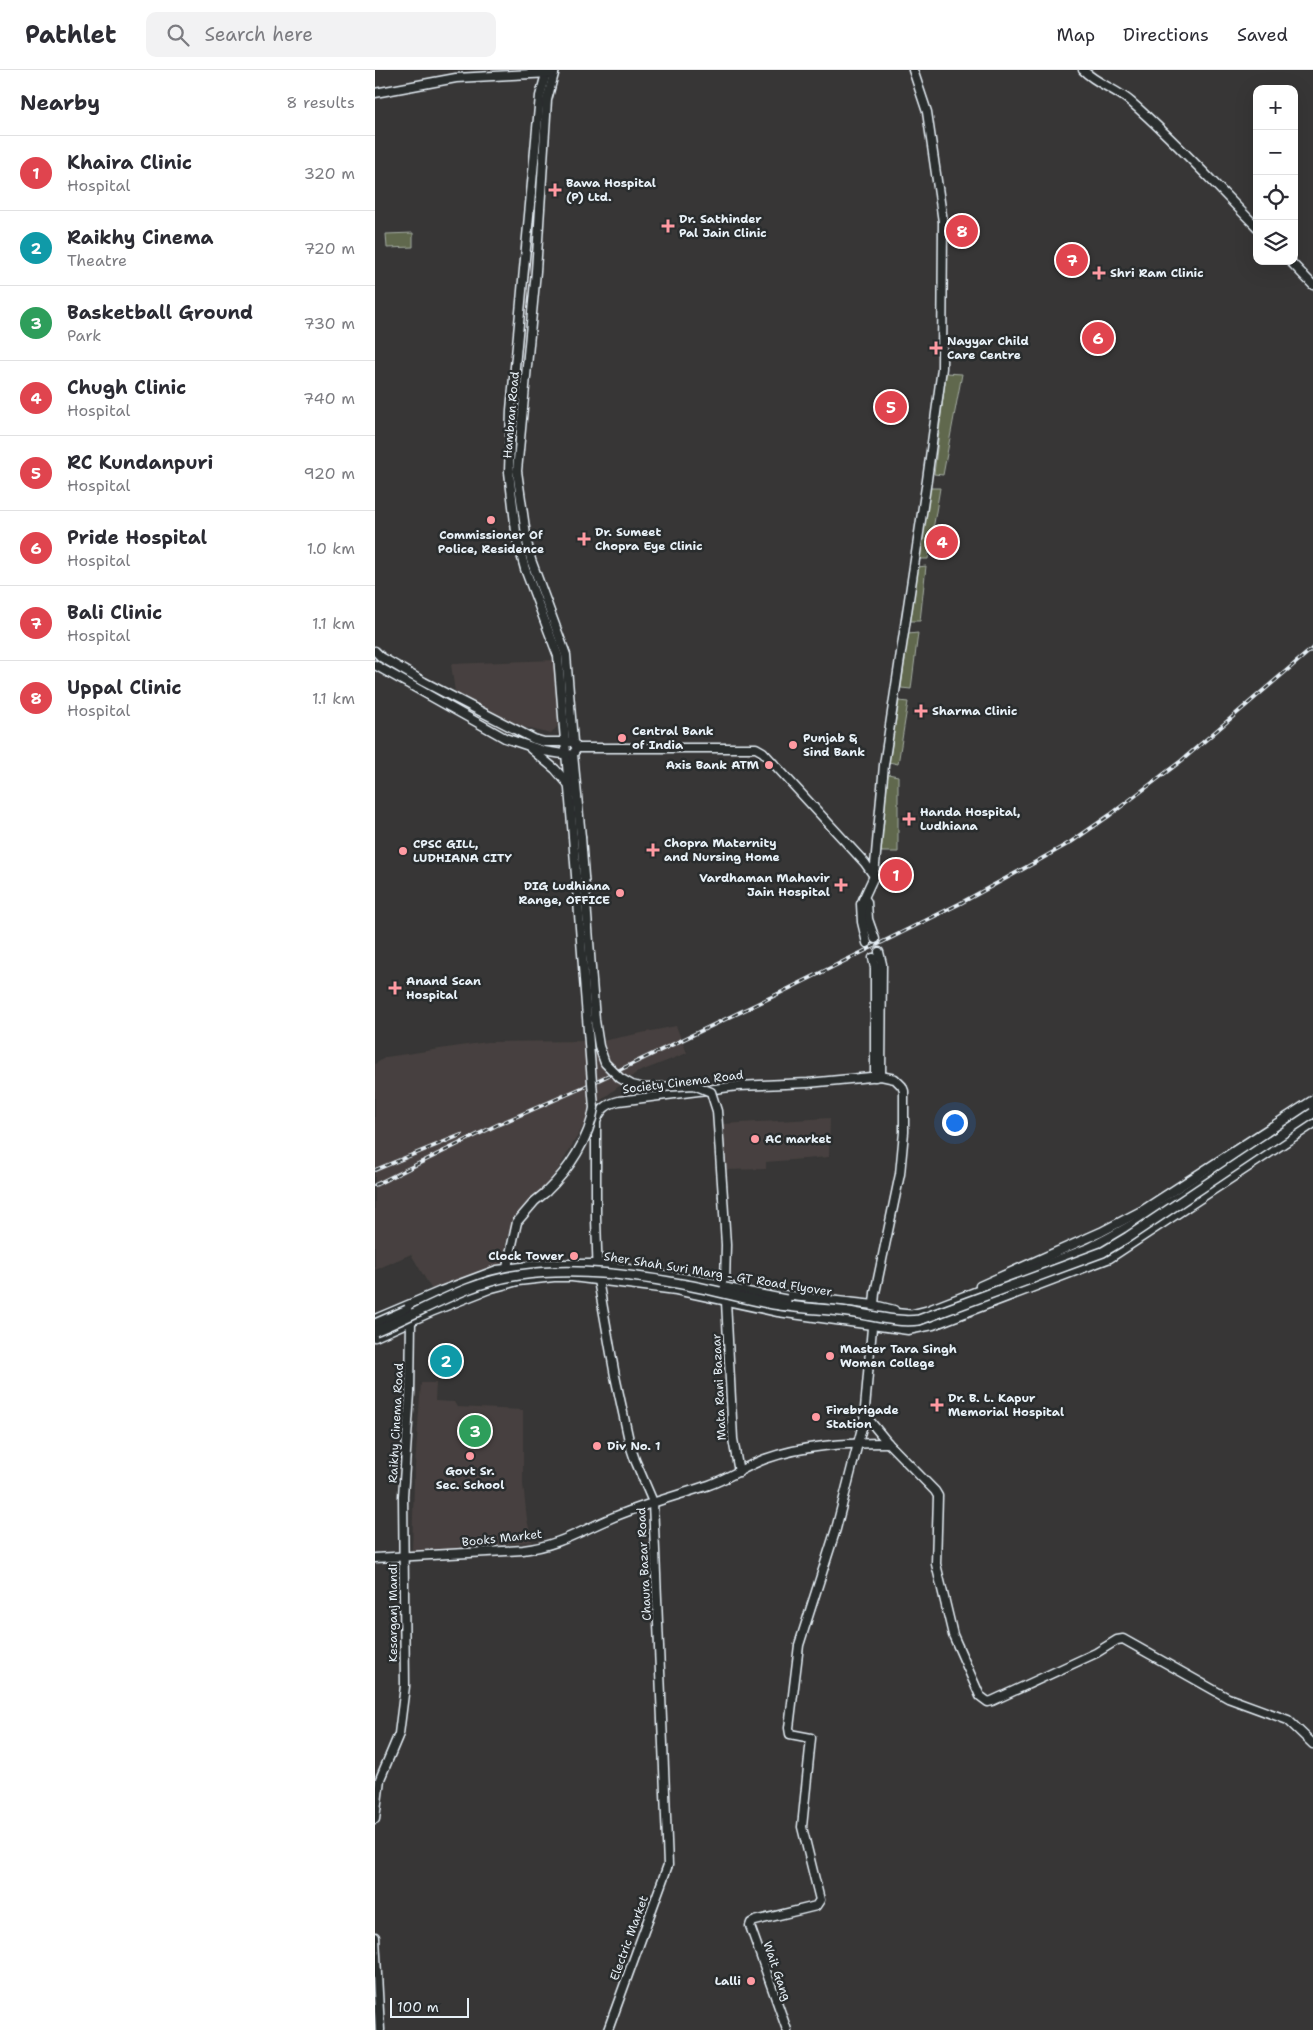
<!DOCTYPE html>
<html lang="en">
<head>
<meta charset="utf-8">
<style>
  body { margin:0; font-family:"Shantell Sans",sans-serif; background:#f2f2f3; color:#2b2b33 }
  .controls { position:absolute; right:15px; top:15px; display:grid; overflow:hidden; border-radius:10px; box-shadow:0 5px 20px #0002 }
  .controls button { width:45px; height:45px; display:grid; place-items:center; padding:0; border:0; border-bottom:1px solid #e1e1e2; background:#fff; color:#2b2b33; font:25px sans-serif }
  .scale { position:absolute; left:15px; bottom:12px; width:79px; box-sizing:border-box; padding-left:5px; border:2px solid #e8f1f8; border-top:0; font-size:14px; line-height:18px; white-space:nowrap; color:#e8f1f8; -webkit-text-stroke:4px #2a2d2e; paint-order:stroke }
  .you { position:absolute; left:579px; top:1052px; width:18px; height:18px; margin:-12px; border:4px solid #fff; border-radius:50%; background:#1a73e8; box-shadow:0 0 0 8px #1a73e833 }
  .badge { display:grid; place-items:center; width:32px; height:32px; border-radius:50%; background:#d93025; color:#fff; font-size:16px; font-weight:700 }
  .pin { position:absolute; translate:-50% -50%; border:2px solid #fff; box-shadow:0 1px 5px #0006 }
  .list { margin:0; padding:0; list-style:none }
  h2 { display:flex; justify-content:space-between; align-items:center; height:65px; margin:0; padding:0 20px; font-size:21px }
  h2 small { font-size:16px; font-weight:400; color:#7c7c81 }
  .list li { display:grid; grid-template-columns:32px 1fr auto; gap:15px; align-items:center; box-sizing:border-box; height:75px; padding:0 20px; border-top:1px solid #e1e1e2 }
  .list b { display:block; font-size:19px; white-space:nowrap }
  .list p { margin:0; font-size:16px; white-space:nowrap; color:#7c7c81 }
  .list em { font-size:16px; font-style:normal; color:#7c7c81 }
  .icon { flex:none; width:28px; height:28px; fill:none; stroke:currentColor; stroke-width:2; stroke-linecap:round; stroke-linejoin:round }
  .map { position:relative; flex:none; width:938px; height:1960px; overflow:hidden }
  header { display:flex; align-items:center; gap:30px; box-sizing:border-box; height:70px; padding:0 25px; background:#fff; border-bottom:1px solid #e1e1e2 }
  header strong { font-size:24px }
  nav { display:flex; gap:28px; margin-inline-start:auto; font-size:18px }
  .search { width:350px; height:45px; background:#f2f2f3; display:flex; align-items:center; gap:12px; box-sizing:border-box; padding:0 18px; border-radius:10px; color:#7c7c81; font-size:19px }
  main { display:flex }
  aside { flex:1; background:#fff }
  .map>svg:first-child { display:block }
  .built { fill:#47413f }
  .green { fill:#61684e; stroke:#a4aca3 }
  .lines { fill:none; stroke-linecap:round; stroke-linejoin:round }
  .secondary-tunnel { stroke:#525253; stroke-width:8; stroke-dasharray:8 4; stroke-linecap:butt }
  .secondary-casing { stroke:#e8f1f8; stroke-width:11 }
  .primary-casing { stroke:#e8f1f8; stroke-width:12 }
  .secondary { stroke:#2a2d2e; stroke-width:8 }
  .primary { stroke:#2a2d2e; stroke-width:9 }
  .rail-casing { stroke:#e8f1f8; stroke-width:4 }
  .rail { stroke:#2a2d2e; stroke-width:2; stroke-dasharray:5.5; stroke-linecap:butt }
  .secondary-bridge-casing { stroke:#e8f1f8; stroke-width:11; stroke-linecap:butt }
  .primary-bridge-casing { stroke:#e8f1f8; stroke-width:12; stroke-linecap:butt }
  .secondary-bridge { stroke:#2a2d2e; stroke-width:8 }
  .primary-bridge { stroke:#2a2d2e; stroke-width:9 }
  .poi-dot { fill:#ff9aa2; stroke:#2a2d2e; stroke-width:2 }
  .labels { text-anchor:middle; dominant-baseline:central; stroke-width:5; stroke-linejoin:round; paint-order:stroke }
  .poi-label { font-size:12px; font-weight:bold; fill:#e8f1f8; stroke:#2a2d2e; text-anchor:start }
  .street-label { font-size:12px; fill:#e8f1f8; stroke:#2a2d2e }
</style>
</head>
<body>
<header>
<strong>Pathlet</strong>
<div class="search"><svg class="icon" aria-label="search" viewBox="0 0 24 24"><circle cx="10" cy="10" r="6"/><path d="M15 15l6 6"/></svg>Search here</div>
<nav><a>Map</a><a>Directions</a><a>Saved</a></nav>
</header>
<main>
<aside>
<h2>Nearby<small>8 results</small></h2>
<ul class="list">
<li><span class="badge" style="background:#e0444e">1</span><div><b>Khaira Clinic</b><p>Hospital</p></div><em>320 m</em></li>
<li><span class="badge" style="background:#0f9aa8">2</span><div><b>Raikhy Cinema</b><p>Theatre</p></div><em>720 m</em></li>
<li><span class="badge" style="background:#2e9e5b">3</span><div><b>Basketball Ground</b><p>Park</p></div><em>730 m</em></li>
<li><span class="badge" style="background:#e0444e">4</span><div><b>Chugh Clinic</b><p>Hospital</p></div><em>740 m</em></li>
<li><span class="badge" style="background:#e0444e">5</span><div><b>RC Kundanpuri</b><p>Hospital</p></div><em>920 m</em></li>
<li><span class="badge" style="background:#e0444e">6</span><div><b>Pride Hospital</b><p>Hospital</p></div><em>1.0 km</em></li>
<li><span class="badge" style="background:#e0444e">7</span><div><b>Bali Clinic</b><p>Hospital</p></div><em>1.1 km</em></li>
<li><span class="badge" style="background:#e0444e">8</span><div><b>Uppal Clinic</b><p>Hospital</p></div><em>1.1 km</em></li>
</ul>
</aside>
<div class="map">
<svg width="938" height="1960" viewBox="0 0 938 1960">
  <rect width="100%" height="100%" fill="#373636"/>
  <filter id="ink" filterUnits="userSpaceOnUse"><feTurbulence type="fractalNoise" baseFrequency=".02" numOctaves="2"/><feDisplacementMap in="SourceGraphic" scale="10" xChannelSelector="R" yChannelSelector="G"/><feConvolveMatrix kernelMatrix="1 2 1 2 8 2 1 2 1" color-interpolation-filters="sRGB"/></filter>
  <g filter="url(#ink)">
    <g class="built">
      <polygon points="180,590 186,652 176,664 140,655 80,622 76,594"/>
      <polygon points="301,956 312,983 261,1003 221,1034 177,1110 142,1144 132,1168 127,1193 57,1220 36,1184 0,1200 0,994 11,987 112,972 227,971"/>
      <polygon points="455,1048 454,1087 391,1092 391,1099 348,1100 348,1054"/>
      <polygon points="46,1313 61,1313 60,1331 79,1332 82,1337 148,1340 148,1414 152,1449 157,1472 37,1483 39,1411"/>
    </g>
    <g class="green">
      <polygon points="38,163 38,177 12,178 11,164"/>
      <polygon points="571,303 587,304 568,405 559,404"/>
      <polygon points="555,418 565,418 553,489 543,489"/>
      <polygon points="551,496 545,551 534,551 543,497"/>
      <polygon points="543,563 536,619 526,618 533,564"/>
      <polygon points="524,631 533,632 523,694 514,692"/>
      <polygon points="513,704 523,706 523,782 506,782"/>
    </g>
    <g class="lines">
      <polyline class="secondary-tunnel" points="492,873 498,888"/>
      <g class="secondary-casing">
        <g id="secondary">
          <polyline points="172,0 165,26 136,340 134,402 142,470 150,499 183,586 198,767"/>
          <polyline points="180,0 172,30 161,201 142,401 152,472 156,490 191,585 198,672 202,678 198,684"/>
          <path d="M708 0C722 14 741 19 756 32 801 71 840 115 882 157"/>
          <polyline points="0,23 81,8 176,3"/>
          <polyline points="915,191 938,215"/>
          <polyline points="0,581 6,587 49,612 159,669 169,672 195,672"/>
          <polyline points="0,595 130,668 169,681 194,685"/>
          <polyline points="202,678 381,678 388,682 490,793 499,806"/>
          <polyline points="156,679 180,699 194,715"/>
          <polyline points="198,684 206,767"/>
          <polyline points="489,828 492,832 493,849 500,869"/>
          <polyline points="492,873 487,852 486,834 499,806 509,695 552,410 567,298 568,152 552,42 538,0"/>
          <polyline points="504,882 507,894 506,1006"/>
          <polyline points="498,888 500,898 500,1007"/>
          <polyline points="348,1127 351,1175 350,1214"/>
          <polyline points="131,1202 142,1152 160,1131 171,1122"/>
          <polyline points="605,1216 726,1162 768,1140 938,1030"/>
          <polyline points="399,1224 499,1235 519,1240"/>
          <polyline points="351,1231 358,1369 364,1402"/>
          <polyline points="0,1249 66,1221 122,1200 171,1194 223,1194 356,1216"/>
          <polyline points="0,1267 56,1242 117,1218 143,1211 179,1207 197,1207 301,1220 403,1242 533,1260 558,1255 735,1188 938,1054"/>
          <polyline points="490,1345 513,1373 560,1421 563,1426 561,1494 578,1565 605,1626 613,1632 617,1631 721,1583 742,1570 748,1569 853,1628 913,1650 938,1674"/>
          <path d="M0 1488 148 1480C182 1476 204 1462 234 1449 266 1435 301 1426 334 1415 354 1408 371 1396 390 1389 429 1375 472 1373 513 1373"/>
          <polyline points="0,1749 5,1709 24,1664 30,1616 28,1426 35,1323 36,1250"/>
          <polyline points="0,1867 5,1960"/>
          <path d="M233 1960 293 1795 278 1432 260 1390 255 1375 240 1306 223 1210 221 1148V1052C225 1040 231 1034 244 1031L363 1016 433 1013 506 1006 520 1009 527 1016 529 1021V1062L525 1104 500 1223 489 1350 461 1459 424 1575 414 1658 415 1664 436 1668 427 1757 445 1830 441 1836 380 1851 376 1853 375 1856 412 1960"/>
        </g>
      </g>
      <g class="primary-casing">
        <path id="primary" d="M506 1242 536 1245 552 1241 715 1178C793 1138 865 1086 938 1037"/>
      </g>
      <use href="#secondary" class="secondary"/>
      <use href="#primary" class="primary"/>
      <g class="rail-casing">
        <g id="rail">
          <polyline points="0,1100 86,1065"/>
          <polyline points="0,1115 122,1055 209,1017 409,921 584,834 659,793 696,772 735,745 806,691 938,578"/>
        </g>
      </g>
      <use href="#rail" class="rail"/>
      <g class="secondary-bridge-casing">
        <g id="secondary-bridge">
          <polyline points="206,767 220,950 224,976 230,993 245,1008 257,1015 269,1018 319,1015 336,1022 342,1041 348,1127"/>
          <path d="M171 1122C193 1101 215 1068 219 1038L198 767"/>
        </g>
      </g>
      <g class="primary-bridge-casing">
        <g id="primary-bridge">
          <polyline points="350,1218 411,1230"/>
          <polyline points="0,1254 32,1240"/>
          <path d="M0 1261C47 1242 92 1212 144 1205 201 1197 260 1205 317 1216 344 1221 370 1229 398 1234 422 1238 448 1239 473 1242 496 1245 520 1253 544 1250L728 1182 753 1167 938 1043"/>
        </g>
      </g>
      <use href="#secondary-bridge" class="secondary-bridge"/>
      <use href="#primary-bridge" class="primary-bridge"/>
    </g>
  </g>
  <g class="poi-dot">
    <path d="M177.5 112.5h5v5h5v5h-5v5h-5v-5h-5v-5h5z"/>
    <path d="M290.5 148.5h5v5h5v5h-5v5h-5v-5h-5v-5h5z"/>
    <path d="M721.5 195.5h5v5h5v5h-5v5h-5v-5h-5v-5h5z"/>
    <path d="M558.5 270.5h5v5h5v5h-5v5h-5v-5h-5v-5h5z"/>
    <circle cx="116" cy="450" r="5"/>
    <path d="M206.5 461.5h5v5h5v5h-5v5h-5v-5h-5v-5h5z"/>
    <path d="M543.5 633.5h5v5h5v5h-5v5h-5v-5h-5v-5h5z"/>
    <circle cx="247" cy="668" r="5"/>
    <circle cx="418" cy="675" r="5"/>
    <circle cx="394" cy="695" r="5"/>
    <path d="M531.5 741.5h5v5h5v5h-5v5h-5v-5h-5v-5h5z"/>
    <path d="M275.5 772.5h5v5h5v5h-5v5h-5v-5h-5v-5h5z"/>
    <circle cx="28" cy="781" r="5"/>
    <path d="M463.5 807.5h5v5h5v5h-5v5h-5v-5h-5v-5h5z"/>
    <circle cx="245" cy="823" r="5"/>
    <path d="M17.5 910.5h5v5h5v5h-5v5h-5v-5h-5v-5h5z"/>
    <circle cx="380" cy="1069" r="5"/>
    <circle cx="199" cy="1186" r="5"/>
    <circle cx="455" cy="1286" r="5"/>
    <path d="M559.5 1327.5h5v5h5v5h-5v5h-5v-5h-5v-5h5z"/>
    <circle cx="441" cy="1347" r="5"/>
    <circle cx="222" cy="1376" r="5"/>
    <circle cx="95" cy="1386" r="5"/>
    <circle cx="376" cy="1911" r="5"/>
  </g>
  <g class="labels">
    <g class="poi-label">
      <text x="191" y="113">Bawa Hospital<tspan x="191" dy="14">(P) Ltd.</tspan></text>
      <text x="304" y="149">Dr. Sathinder<tspan x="304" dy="14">Pal Jain Clinic</tspan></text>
      <text x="735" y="203">Shri Ram Clinic</text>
      <text x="572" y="271">Nayyar Child<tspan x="572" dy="14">Care Centre</tspan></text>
      <text x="220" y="462">Dr. Sumeet<tspan x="220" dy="14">Chopra Eye Clinic</tspan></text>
      <text x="116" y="465" text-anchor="middle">Commissioner Of<tspan x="116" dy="14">Police, Residence</tspan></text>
      <text x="557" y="641">Sharma Clinic</text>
      <text x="257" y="661">Central Bank<tspan x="257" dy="14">of India</tspan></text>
      <text x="428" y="668">Punjab &amp;<tspan x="428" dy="14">Sind Bank</tspan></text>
      <text x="384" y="695" text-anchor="end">Axis Bank ATM</text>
      <text x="545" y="742">Handa Hospital,<tspan x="545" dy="14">Ludhiana</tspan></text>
      <text x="289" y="773">Chopra Maternity<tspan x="289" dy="14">and Nursing Home</tspan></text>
      <text x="38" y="774">CPSC GILL,<tspan x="38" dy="14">LUDHIANA CITY</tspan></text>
      <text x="455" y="808" text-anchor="end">Vardhaman Mahavir<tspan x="455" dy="14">Jain Hospital</tspan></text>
      <text x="235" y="816" text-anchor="end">DIG Ludhiana<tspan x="235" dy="14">Range, OFFICE</tspan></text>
      <text x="31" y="911">Anand Scan<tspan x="31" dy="14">Hospital</tspan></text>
      <text x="390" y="1069">AC market</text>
      <text x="189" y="1186" text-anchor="end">Clock Tower</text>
      <text x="465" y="1279">Master Tara Singh<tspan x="465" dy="14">Women College</tspan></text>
      <text x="573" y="1328">Dr. B. L. Kapur<tspan x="573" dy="14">Memorial Hospital</tspan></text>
      <text x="451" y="1340">Firebrigade<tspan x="451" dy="14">Station</tspan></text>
      <text x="232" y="1376">Div No. 1</text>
      <text x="95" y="1401" text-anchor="middle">Govt Sr.<tspan x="95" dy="14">Sec. School</tspan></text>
      <text x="366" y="1911" text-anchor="end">Lalli</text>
    </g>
    <g class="street-label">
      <text transform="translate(136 345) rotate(-85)">Hambran Road</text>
      <text transform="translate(308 1012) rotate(-7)">Society Cinema Road</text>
      <text transform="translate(343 1204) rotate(9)">Sher Shah Suri Marg - GT Road Flyover</text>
      <text transform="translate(344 1317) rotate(-93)">Mata Rani Bazaar</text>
      <text transform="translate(21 1353) rotate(-87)">Raikhy Cinema Road</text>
      <text transform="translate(127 1468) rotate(-6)">Books Market</text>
      <text transform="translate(269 1494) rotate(-93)">Chaura Bazar Road</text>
      <text transform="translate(18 1543) rotate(-90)">Kesarganj Mandi</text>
      <text transform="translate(254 1868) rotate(-70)">Electric Market</text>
      <text transform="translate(402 1901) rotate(71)">Wait Gang</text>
    </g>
  </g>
</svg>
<div class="controls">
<button>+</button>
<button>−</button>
<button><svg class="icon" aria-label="locate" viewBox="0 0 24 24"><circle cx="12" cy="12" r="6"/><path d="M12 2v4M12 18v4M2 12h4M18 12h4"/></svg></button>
<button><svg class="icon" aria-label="layers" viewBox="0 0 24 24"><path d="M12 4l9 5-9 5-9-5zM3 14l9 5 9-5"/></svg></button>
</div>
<div class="scale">100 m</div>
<div class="you"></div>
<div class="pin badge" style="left:521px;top:805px;background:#e0444e">1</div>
<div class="pin badge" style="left:71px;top:1291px;background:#0f9aa8">2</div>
<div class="pin badge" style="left:100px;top:1361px;background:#2e9e5b">3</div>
<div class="pin badge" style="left:567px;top:472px;background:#e0444e">4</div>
<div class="pin badge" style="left:516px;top:337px;background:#e0444e">5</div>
<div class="pin badge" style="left:723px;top:268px;background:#e0444e">6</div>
<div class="pin badge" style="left:697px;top:190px;background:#e0444e">7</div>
<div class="pin badge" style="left:587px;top:161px;background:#e0444e">8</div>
</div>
</main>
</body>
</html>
